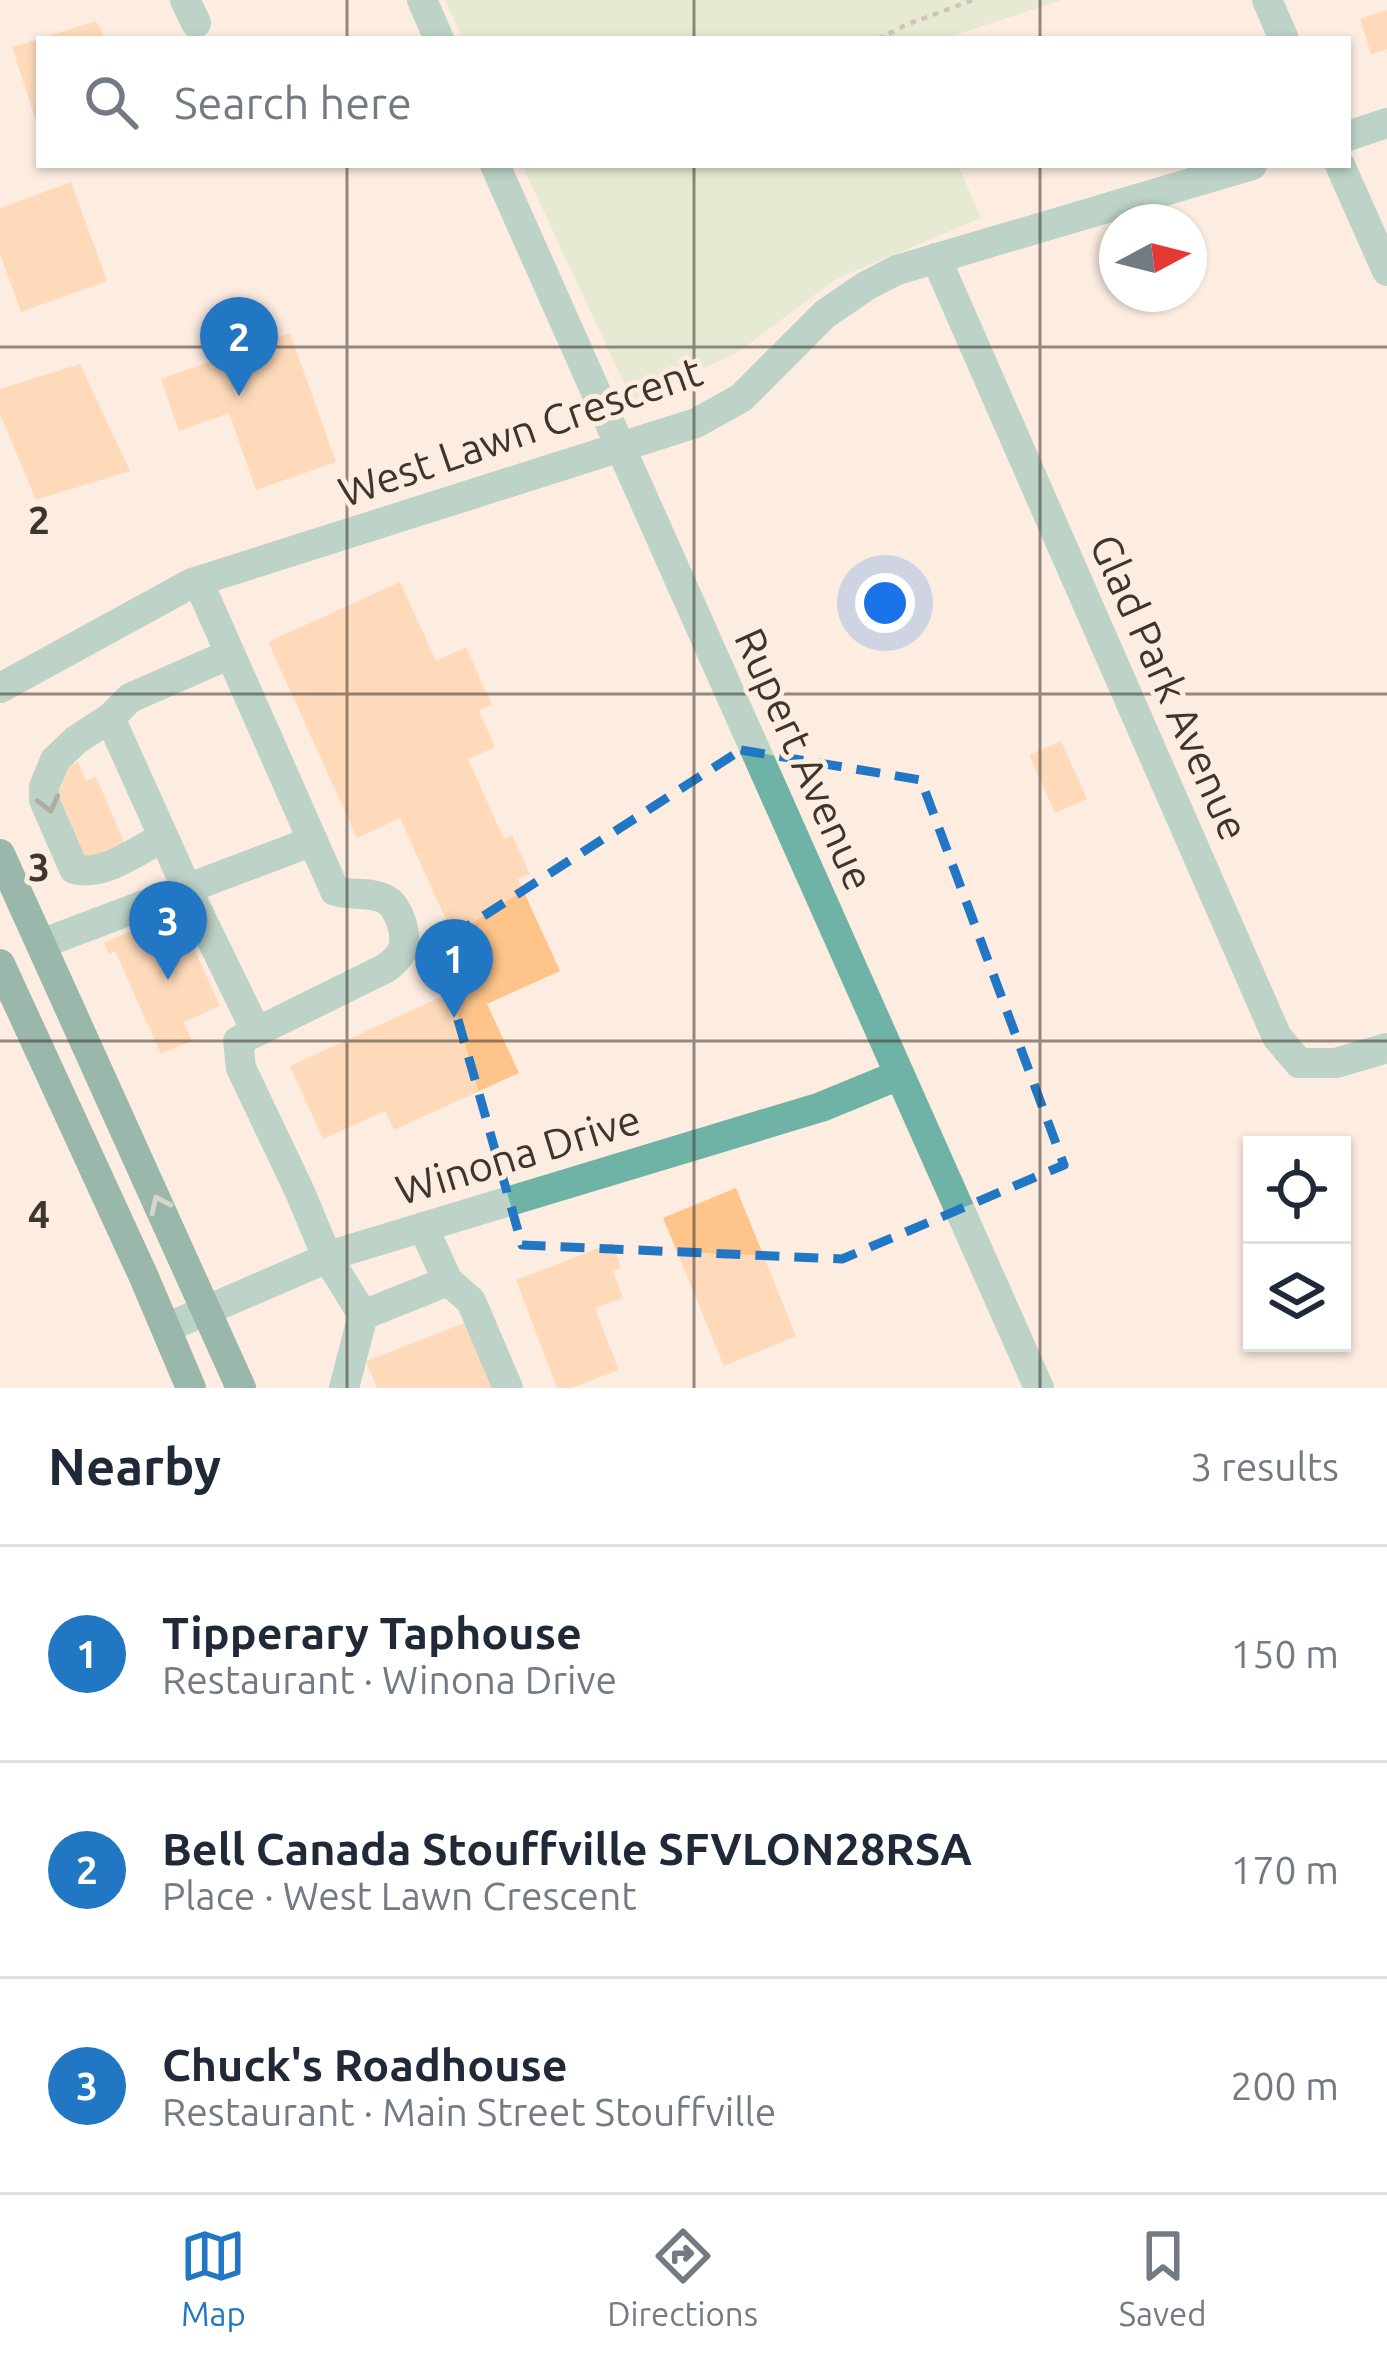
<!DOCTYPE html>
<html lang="en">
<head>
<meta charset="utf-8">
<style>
  body { margin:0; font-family:Ubuntu,sans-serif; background:#f6f6f7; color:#1f2937 }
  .controls { position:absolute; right:36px; bottom:36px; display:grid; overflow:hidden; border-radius:0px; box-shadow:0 3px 9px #0004 }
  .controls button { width:108px; height:108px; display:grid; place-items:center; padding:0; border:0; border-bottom:3px solid #e0e1e3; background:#fff; color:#1f2937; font:60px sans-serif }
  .compass { position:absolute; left:1099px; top:204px; width:108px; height:108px; border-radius:50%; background:#fff; box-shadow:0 3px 9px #0004; rotate:83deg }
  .you { position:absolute; left:885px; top:603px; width:42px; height:42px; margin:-30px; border:9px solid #fff; border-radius:50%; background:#1a73e8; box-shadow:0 0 0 18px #1a73e833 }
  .badge { display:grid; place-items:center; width:78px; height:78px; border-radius:50%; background:#2277c5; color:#fff; font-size:39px; font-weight:700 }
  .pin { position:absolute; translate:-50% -99px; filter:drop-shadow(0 3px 6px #0008) }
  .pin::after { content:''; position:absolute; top:63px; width:42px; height:36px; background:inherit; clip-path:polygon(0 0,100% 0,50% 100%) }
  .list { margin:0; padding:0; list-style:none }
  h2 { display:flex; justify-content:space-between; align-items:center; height:156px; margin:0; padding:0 48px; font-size:51px }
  h2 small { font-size:39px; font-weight:400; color:#747a83 }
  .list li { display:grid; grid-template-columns:78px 1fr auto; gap:36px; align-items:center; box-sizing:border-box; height:216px; padding:0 48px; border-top:3px solid #e0e1e3 }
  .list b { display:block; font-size:45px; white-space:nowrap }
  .list p { margin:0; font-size:39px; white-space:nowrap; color:#747a83 }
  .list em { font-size:39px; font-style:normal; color:#747a83 }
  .icon { flex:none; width:66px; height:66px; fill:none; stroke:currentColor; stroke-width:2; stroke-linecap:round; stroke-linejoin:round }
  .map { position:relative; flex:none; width:1387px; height:1388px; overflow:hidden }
  .search { position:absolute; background:#fff; box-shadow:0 3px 9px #0004; left:36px; right:36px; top:36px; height:132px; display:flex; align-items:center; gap:30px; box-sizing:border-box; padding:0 42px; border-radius:0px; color:#747a83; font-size:45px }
  .sheet { height:804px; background:#fff }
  nav { display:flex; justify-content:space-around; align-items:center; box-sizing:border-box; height:168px; border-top:3px solid #e0e1e3; background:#fff; font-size:33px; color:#747a83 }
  nav a { display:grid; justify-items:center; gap:6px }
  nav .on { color:#2277c5 }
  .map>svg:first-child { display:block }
  .green { fill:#cae7bf }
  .building { fill:#ffc48a }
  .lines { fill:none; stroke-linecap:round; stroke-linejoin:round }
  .path { stroke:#9e9187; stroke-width:4.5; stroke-dasharray:6 6; stroke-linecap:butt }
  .minor { stroke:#6fb3a6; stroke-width:30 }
  .major { stroke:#1f7568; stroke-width:30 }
  .oneway { stroke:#4f6157 }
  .oneway2 { stroke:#a4bdb1 }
  .marked { fill:none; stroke:#2277c5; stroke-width:9; stroke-dasharray:24 15; stroke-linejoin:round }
  .grid { fill:none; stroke:#3e352d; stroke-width:3; stroke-opacity:0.55 }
  .labels { text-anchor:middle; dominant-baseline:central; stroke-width:10; stroke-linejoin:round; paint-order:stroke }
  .street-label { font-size:42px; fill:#3e352d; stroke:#fdede1 }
  .grid-label { font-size:39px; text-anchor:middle; font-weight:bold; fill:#3e352d; stroke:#fdede1; stroke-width:10; stroke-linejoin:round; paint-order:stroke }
</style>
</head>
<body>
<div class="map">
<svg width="1387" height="1388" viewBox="0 0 1387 1388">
  <rect width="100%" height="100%" fill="#fdede1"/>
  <g class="green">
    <polygon points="445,0 1062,0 943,39 463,39"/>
    <polygon points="522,165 958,165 981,218 836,279 737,353 632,400"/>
  </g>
  <g class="building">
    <polygon points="1387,10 1387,49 1371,54 1360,19"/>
    <polygon points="96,21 105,39 43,39 42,38"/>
    <polygon points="39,39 39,127 38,127 12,47"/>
    <polygon points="71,182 107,281 21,312 0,254 0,208"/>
    <polygon points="290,333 336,462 256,490 229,413 179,431 161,379"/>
    <polygon points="80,364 130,471 36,500 0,414 0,389"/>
    <polygon points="400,582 436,661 466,647 492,705 479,711 495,747 468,759 504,839 512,835 530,874 518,879 560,971 487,1004 519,1073 394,1130 385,1111 323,1139 290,1066 474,982 400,818 357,838 268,642"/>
    <polygon points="1061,741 1087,799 1055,813 1029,755"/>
    <polygon points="78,762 86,781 96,777 126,846 77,866 46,794 63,787 56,771"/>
    <polygon points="155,920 163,939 185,929 220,1006 184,1022 192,1041 161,1054 115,951 109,954 104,943"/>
    <polygon points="736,1188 796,1336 724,1366 663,1218"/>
    <polygon points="612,1243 621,1268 613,1271 623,1298 595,1308 619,1370 571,1388 557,1388 516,1280"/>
    <polygon points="467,1322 492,1388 377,1388 366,1361"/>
  </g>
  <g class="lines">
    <polyline class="path" points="878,39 908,24 973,0"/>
    <g class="minor">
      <polyline points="185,0 196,23"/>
      <polyline points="422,0 439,39"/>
      <polyline points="1267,0 1284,39"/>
      <polyline points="1348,136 1387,123"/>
      <polyline points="495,165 1039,1388"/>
      <polyline points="1340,165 1387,271"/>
      <polyline points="936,258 1277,1037 1299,1063 1336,1063 1387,1048"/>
      <path d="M198 581 335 891C351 896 369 891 385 899 397 905 406 929 404 944 403 954 394 962 386 968L238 1041 241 1068 300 1192 327 1257 363 1315 344 1388"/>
      <polyline points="0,688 192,583 696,423 741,398 825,314 866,286 897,270 1252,165"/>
      <polyline points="110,718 187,889 256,1031"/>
      <path d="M163 837C137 851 103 877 74 869L44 800V787L55 760 76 740 110 718 130 698 230 654"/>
      <polyline points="41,944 313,841"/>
      <polyline points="448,1281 471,1301 508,1388"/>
      <polyline points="363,1315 448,1281 423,1227"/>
      <polyline points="166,1328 341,1252 821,1107 899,1075"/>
    </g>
    <g class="major">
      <polyline points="0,854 241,1388"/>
      <polyline points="0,964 143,1275 191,1388"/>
    </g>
  </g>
  <defs><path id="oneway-chevron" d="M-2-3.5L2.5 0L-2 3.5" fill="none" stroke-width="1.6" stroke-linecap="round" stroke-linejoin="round" transform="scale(3)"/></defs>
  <use class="oneway" href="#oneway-chevron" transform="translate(49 804) rotate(76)"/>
  <use class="oneway2" href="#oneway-chevron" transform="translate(159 1204) rotate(-115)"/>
  <path d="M0 0H1387V1388H0ZM741 750 921 780 1064 1165 842 1259 522 1245 437 946Z" fill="#fdede1" fill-opacity=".55" fill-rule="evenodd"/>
  <path class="marked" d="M741 750 921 780 1064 1165 842 1259 522 1245 437 946Z"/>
  <path class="grid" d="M347 0V39M694 0V39M1040 0V39M347 165V1388M694 165V1388M1040 165V1388M0 347H1387M0 694H1387M0 1041H1387"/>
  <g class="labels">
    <g class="street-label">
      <text transform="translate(520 431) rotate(-19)">West Lawn Crescent</text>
      <text transform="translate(1170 687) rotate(66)">Glad Park Avenue</text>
      <text transform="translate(805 759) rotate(66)">Rupert Avenue</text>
      <text transform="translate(518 1154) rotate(-17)">Winona Drive</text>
    </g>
  </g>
  <g class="grid-label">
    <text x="39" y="534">2</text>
    <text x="39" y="881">3</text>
    <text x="39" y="1228">4</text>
  </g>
</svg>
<div class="controls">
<button><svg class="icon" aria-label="locate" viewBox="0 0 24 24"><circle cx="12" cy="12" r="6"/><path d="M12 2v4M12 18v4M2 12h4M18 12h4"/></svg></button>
<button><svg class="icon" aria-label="layers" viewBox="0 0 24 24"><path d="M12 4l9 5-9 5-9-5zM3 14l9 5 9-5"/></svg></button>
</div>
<svg class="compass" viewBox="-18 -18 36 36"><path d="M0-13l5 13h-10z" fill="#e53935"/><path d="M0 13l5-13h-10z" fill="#747a83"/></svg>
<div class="you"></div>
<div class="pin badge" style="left:454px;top:1018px">1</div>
<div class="pin badge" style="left:239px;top:396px">2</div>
<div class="pin badge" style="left:168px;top:980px">3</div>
<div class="search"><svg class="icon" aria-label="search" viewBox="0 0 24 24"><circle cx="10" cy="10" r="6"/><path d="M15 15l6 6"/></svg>Search here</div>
</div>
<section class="sheet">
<h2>Nearby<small>3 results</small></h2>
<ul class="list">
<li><span class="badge">1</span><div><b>Tipperary Taphouse</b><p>Restaurant · Winona Drive</p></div><em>150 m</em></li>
<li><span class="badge">2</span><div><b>Bell Canada Stouffville SFVLON28RSA</b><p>Place · West Lawn Crescent</p></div><em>170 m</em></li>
<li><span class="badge">3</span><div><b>Chuck's Roadhouse</b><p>Restaurant · Main Street Stouffville</p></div><em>200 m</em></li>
</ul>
</section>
<nav>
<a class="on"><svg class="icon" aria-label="map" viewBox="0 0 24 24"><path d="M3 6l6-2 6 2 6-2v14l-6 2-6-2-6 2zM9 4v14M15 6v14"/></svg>Map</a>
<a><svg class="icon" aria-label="directions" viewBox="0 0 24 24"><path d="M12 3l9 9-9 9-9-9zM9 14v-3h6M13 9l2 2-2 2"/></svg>Directions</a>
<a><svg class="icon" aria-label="saved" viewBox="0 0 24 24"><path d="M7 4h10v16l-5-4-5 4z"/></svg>Saved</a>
</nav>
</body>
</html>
